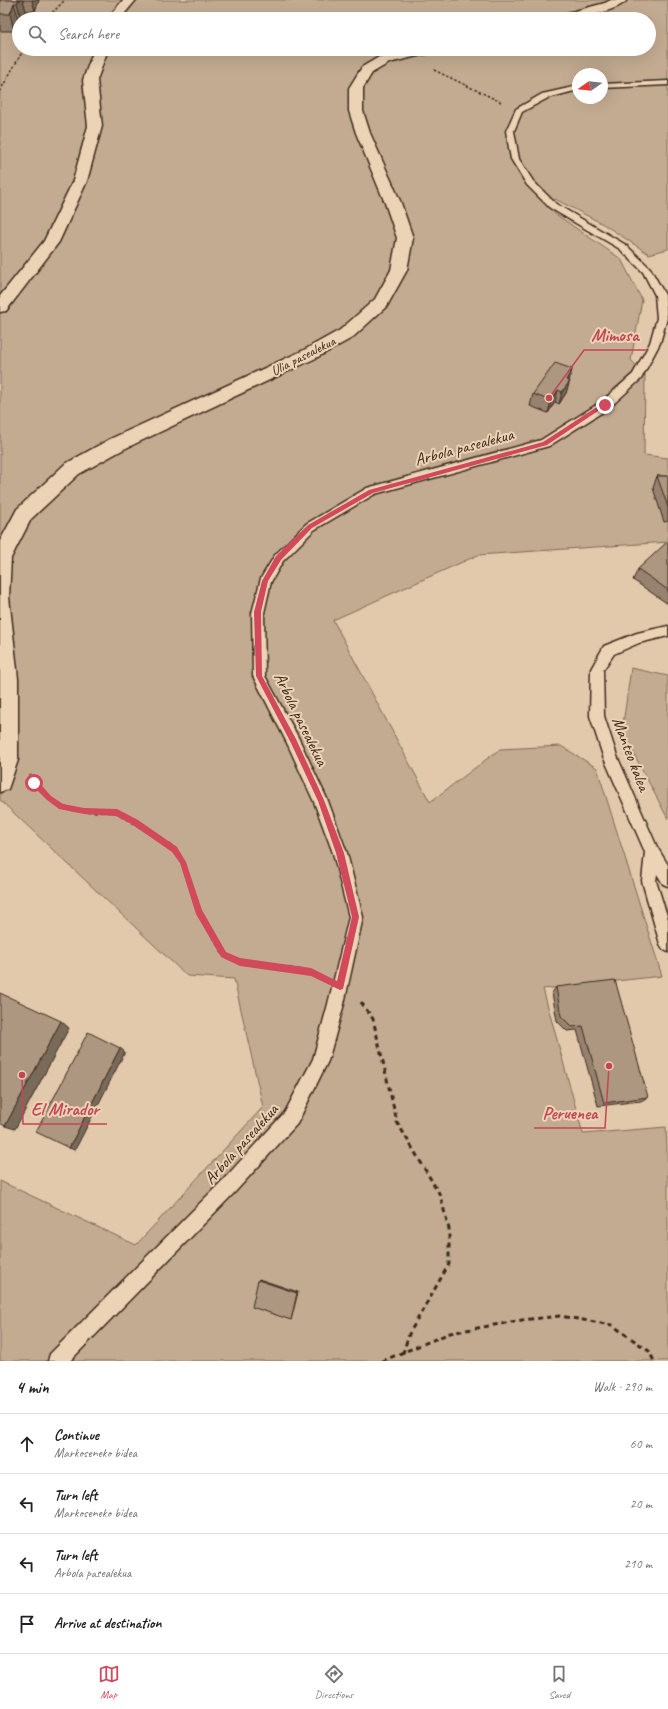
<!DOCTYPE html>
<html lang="en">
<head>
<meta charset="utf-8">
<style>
  body { margin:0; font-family:Caveat,sans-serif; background:#f6f6f6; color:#202124 }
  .compass { position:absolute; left:572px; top:68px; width:36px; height:36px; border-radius:50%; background:#fff; box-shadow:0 4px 16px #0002; rotate:256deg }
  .stop { position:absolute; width:12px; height:12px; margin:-9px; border:3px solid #d1495b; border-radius:50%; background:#fff }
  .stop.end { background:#d1495b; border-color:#fff; box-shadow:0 1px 4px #0008 }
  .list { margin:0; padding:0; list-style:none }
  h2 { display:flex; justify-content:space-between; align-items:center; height:52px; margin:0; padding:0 16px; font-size:17px }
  h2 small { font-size:13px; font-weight:400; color:#757577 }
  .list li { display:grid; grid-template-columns:26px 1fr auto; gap:12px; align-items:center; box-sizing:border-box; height:60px; padding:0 16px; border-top:1px solid #e0e0e0 }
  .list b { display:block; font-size:15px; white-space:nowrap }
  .list p { margin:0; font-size:13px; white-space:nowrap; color:#757577 }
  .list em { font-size:13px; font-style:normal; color:#757577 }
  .icon { flex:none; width:22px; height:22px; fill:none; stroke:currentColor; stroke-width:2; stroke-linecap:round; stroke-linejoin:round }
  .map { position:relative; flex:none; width:668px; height:1361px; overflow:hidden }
  .search { position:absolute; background:#fff; box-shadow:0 4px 16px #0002; left:12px; right:12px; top:12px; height:44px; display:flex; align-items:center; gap:10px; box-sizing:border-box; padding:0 14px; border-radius:22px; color:#757577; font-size:15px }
  .sheet { height:292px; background:#fff }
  nav { display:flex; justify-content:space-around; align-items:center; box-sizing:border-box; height:56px; border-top:1px solid #e0e0e0; background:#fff; font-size:11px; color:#757577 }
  nav a { display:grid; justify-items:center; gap:2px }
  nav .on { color:#d1495b }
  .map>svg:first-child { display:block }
  .green { fill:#c3ab91; stroke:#7f6a58; fill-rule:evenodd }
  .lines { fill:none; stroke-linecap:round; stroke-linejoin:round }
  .lane-casing { stroke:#3b2a1e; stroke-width:3 }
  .street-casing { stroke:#3b2a1e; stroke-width:3 }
  .path-far2 { stroke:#3b2a1e; stroke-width:1.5; stroke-dasharray:2.5 2; stroke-linecap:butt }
  .path-far1 { stroke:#3b2a1e; stroke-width:2.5; stroke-dasharray:4 3; stroke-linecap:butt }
  .path { stroke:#3b2a1e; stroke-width:3; stroke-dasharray:5 4; stroke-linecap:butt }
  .lane { fill:#edd3b5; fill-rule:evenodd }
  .street { fill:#edd3b5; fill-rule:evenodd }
  .wall { fill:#96826e; stroke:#3b2a1e }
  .shaded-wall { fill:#7a6a5a; stroke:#3b2a1e }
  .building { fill:#ae9780; stroke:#3b2a1e }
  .route { fill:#d1495b }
  .labels { text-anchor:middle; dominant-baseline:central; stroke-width:4; stroke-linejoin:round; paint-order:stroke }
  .far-street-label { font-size:14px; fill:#3b2a1e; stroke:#edd3b5 }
  .street-label { font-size:17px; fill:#3b2a1e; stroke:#edd3b5 }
  .leader { fill:none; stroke:#c24655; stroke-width:1.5 }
  .callout-dot { fill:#c24655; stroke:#edd3b5; stroke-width:1.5 }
  .callout-label { font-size:18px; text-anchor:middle; font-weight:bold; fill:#c24655; stroke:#edd3b5; stroke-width:4; stroke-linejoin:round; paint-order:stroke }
</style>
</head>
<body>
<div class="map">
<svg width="668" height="1361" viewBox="0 0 668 1361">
  <rect width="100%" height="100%" fill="#e2c9ac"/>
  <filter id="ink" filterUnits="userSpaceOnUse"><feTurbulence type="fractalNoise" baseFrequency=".025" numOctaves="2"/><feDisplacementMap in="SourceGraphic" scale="8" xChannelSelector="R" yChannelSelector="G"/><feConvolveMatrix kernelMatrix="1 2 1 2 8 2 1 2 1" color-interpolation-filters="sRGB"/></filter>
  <g filter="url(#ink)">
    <g class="green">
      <path d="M0 0H668V249L649 254 603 224 555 199 554 213 621 259 642 300 631 360 645 375 644 455 668 458V542L478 555 333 620 430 802 500 749 561 746 597 768 662 976 543 989 583 1134 666 1127 668 1174V1361H0V1181L136 1245 263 1107 234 979 187 976 0 800ZM19 19H649V49H19ZM578 74H602V98H578Z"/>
      <polygon points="631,668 668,676 668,819 622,731"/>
    </g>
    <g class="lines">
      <g class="lane-casing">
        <g id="lane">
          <polygon points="668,81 668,85 602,88 602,84"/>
          <polygon points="578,86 578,90 548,98 522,112 514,131 519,159 533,181 556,204 626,245 650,268 665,295 667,318 660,343 641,379 609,408 549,446 375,494 314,530 283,561 271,582 264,613 265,676 298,737 328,801 347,853 363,917 344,1004 328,1061 297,1124 236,1191 70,1361 48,1361 50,1354 224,1179 285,1112 313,1059 328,1004 349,917 333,853 314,802 288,745 253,676 252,613 261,578 275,555 306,524 367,488 541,440 601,402 633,374 650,343 657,318 655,295 643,272 620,249 550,208 527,185 511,159 506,131 516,109 542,94"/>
          <polygon points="668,626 668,636 639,643 614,654 603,670 604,716 617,756 657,847 668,865 668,886 663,884 657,874 656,881 668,919 668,952 663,949 660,944 642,881 645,852 603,756 590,716 591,669 604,646 637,633"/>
        </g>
      </g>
      <g class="street-casing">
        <g id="street">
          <polygon points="123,0 136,0 120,19 107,19"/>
          <path d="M611 0H627C621 9 584 18 573 19 567 19 560 19 554 19L556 16 605 3Z"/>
          <polygon points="94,49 108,49 97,80 102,126 87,181 59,242 6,311 0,312 0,296 44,241 73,181 88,126 83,80"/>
          <polygon points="413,49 436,49 434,52 389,63 372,73 363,88 363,111 370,133 401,203 413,238 407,270 387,306 352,338 316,358 124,449 79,474 31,519 11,558 9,597 18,679 18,760 8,789 0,792 0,541 17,509 65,464 110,439 304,350 340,330 375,299 391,270 397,238 385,203 356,133 349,111 349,88 362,67 379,57"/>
        </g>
      </g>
      <g class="path-far2">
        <polyline points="46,19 65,0"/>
        <polyline points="434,70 501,102"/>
        <polyline points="0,91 24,49"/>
      </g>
      <polyline class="path-far1" points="30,775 35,783 49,798 61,807 84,811 117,812 175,849 183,862 194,895"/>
      <g class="path">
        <polyline points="193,894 199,911 224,955 240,962 311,972 318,976"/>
        <polyline points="361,1002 373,1019 397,1122 440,1195 449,1229 449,1264 409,1334 403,1353"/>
        <polyline points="382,1361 450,1333 522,1320 560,1316 612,1325 649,1351 654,1361"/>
      </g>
      <use href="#lane" class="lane"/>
      <use href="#street" class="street"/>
    </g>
    <g class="wall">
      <polygon points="0,0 39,0 35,11 26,11 22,19 19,19 19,20 14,31 0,31"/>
      <polygon points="572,369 566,393 559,404 555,402 548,413 530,406 533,394"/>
      <polygon points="657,476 668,476 668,521 664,522 653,488"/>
      <polygon points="668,543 668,604 633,580 638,569"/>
      <polygon points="556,987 648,1097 641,1101 598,1106 577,1030 567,1031 557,1021 552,993"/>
    </g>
    <g class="shaded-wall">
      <polygon points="19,0 23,0 26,11 22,19 21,19 17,3"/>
      <polygon points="32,0 39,0 35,11"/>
      <polygon points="14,3 19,20 14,31 10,14"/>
      <polygon points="572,369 569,381 566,380"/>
      <polygon points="570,381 566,393 559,404 562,392"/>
      <polygon points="558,390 555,402 548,413 551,401"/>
      <polygon points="61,1021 69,1028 15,1129 5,1126"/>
      <polygon points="120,1048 125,1052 75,1150 69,1148"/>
      <polygon points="259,1279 298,1292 291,1320 258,1280"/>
    </g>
    <g class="building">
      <polygon points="0,0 19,0 17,3 14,3 10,14 0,14"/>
      <polygon points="555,363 572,369 566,380 570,381 562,392 558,390 551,401 533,394"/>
      <polygon points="657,476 668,476 668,507"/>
      <polygon points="667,542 668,543 668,590 638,569"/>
      <polygon points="615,980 648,1097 604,1103 583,1026 572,1027 561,1016 556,987"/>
      <polygon points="0,993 61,1021 5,1126 0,1123"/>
      <polygon points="88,1032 120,1048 69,1148 36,1132"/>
      <polygon points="258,1280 297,1293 291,1320 252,1307"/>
    </g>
  </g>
  <polygon class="route" points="603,403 607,405 547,445 373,493 312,528 281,560 268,581 261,612 262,676 296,739 324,800 344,853 359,917 343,989 340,990 311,976 240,966 221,957 196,914 180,863 172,852 133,825 116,816 84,814 59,809 47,800 32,785 32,780 37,780 51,796 63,804 84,808 117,809 138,820 177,847 186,862 202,910 226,952 240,958 311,968 337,981 352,917 336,853 318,801 291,743 256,676 254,612 262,581 276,556 308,525 369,490 543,442"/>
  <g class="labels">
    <g class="far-street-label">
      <text transform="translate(303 356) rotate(-27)">Ulia pasealekua</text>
    </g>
    <g class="street-label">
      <text transform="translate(464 447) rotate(-15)">Arbola pasealekua</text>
      <text transform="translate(301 719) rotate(64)">Arbola pasealekua</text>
      <text transform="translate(631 754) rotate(69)">Manteo kalea</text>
      <text transform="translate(241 1144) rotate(-48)">Arbola pasealekua</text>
    </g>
  </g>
  <path class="leader" d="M549 398L584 350H647M22 1075L23 1124H107M609 1066L605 1128H534"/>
  <g class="callout-dot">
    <circle cx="549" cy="398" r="4"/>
    <circle cx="22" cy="1075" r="4"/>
    <circle cx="609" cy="1066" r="4"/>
  </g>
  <g class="callout-label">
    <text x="615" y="341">Mimosa</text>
    <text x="65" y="1115">El Mirador</text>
    <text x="570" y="1119">Peruenea</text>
  </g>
</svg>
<svg class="compass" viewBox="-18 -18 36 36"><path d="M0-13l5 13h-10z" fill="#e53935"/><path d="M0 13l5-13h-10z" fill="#757577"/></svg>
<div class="stop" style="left:34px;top:783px"></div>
<div class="stop end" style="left:605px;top:405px"></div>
<div class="search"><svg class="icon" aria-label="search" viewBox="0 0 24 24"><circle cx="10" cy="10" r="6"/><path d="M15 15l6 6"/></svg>Search here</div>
</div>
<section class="sheet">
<h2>4 min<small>Walk · 290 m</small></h2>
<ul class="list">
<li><svg class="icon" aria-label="ahead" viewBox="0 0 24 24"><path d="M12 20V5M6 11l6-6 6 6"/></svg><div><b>Continue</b><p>Markoseneko bidea</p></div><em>60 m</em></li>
<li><svg class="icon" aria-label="left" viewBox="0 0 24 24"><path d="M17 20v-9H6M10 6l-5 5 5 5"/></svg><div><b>Turn left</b><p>Markoseneko bidea</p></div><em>20 m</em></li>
<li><svg class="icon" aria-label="left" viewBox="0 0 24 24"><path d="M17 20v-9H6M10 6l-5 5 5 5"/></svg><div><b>Turn left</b><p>Arbola pasealekua</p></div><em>210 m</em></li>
<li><svg class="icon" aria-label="arrive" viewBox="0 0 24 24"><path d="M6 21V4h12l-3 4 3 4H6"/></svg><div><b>Arrive at destination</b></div></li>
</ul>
</section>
<nav>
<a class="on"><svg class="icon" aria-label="map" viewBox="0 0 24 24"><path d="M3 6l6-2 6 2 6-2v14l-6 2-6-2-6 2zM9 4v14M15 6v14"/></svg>Map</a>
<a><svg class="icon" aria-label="directions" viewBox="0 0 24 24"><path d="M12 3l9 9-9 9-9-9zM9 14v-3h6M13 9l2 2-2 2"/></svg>Directions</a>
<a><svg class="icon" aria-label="saved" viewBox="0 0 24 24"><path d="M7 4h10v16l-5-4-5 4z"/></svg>Saved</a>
</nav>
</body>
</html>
